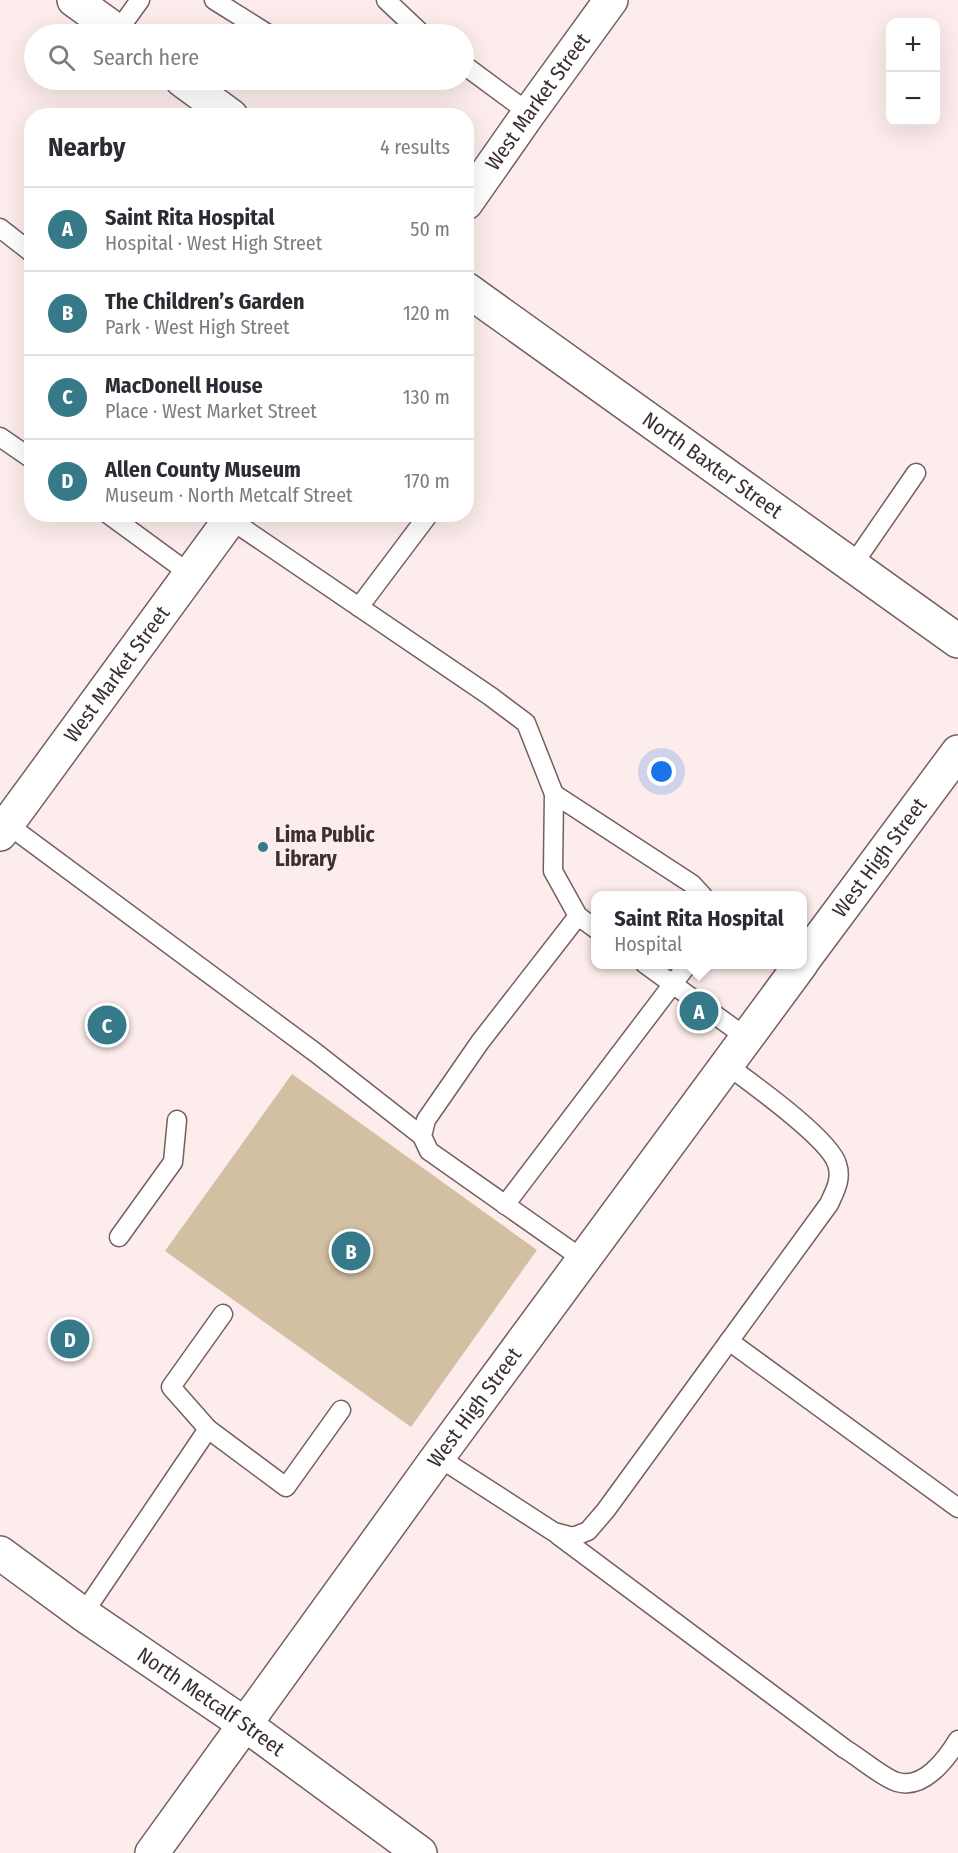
<!DOCTYPE html>
<html lang="en">
<head>
<meta charset="utf-8">
<style>
  body { margin:0; font-family:"Fira Sans Condensed",sans-serif; background:#f2f2f3; color:#2b2b33 }
  .controls { position:absolute; right:18px; top:18px; display:grid; overflow:hidden; border-radius:12px; box-shadow:0 6px 24px #0002 }
  .controls button { width:54px; height:54px; display:grid; place-items:center; padding:0; border:0; border-bottom:2px solid #e1e1e2; background:#fff; color:#2b2b33; font:30px sans-serif }
  .you { position:absolute; left:662px; top:772px; width:21px; height:21px; margin:-15px; border:4px solid #fff; border-radius:50%; background:#1a73e8; box-shadow:0 0 0 9px #1a73e833 }
  .badge { display:grid; place-items:center; width:39px; height:39px; border-radius:50%; background:#367989; color:#fff; font-size:20px; font-weight:700 }
  .pin { position:absolute; translate:-50% -50%; border:3px solid #fff; box-shadow:0 2px 6px #0006 }
  .popup { position:absolute; left:591px; top:891px; width:216px; height:78px; box-sizing:border-box; display:grid; place-content:center; border-radius:12px; background:#fff; filter:drop-shadow(0 2px 4px #0005); font-size:20px; white-space:nowrap; color:#7c7c81 }
  .popup b { font-size:22px; color:#2b2b33 }
  .popup::after { content:''; position:absolute; left:50%; top:100%; margin-left:-12px; border:12px solid transparent; border-top-color:#fff }
  .list { margin:0; padding:0; list-style:none }
  h2 { display:flex; justify-content:space-between; align-items:center; height:78px; margin:0; padding:0 24px; font-size:26px }
  h2 small { font-size:20px; font-weight:400; color:#7c7c81 }
  .list li { display:grid; grid-template-columns:39px 1fr auto; gap:18px; align-items:center; box-sizing:border-box; height:84px; padding:0 24px; border-top:2px solid #e1e1e2 }
  .list b { display:block; font-size:22px; white-space:nowrap }
  .list p { margin:0; font-size:20px; white-space:nowrap; color:#7c7c81 }
  .list em { font-size:20px; font-style:normal; color:#7c7c81 }
  .icon { flex:none; width:33px; height:33px; fill:none; stroke:currentColor; stroke-width:2; stroke-linecap:round; stroke-linejoin:round }
  .map { position:relative; flex:none; width:958px; height:1853px; overflow:hidden }
  .search { position:absolute; background:#fff; box-shadow:0 6px 24px #0002; left:24px; top:24px; width:450px; height:66px; display:flex; align-items:center; gap:15px; box-sizing:border-box; padding:0 21px; border-radius:33px; color:#7c7c81; font-size:22px }
  .panel { position:absolute; background:#fff; box-shadow:0 6px 24px #0002; left:24px; top:108px; width:450px; height:414px; border-radius:24px }
  .map>svg:first-child { display:block }
  .green { fill:#d3c0a3 }
  .lines { fill:none; stroke-linecap:round; stroke-linejoin:round }
  .service-casing { stroke:#765f5f; stroke-width:21 }
  .minor-casing { stroke:#765f5f; stroke-width:36 }
  .tertiary-casing { stroke:#765f5f; stroke-width:36 }
  .secondary-casing { stroke:#765f5f; stroke-width:36 }
  .service { stroke:#fff; stroke-width:18 }
  .minor { stroke:#fff; stroke-width:33 }
  .tertiary { stroke:#fff; stroke-width:33 }
  .secondary { stroke:#fff; stroke-width:33 }
  .poi-dot { fill:#367989; stroke:#fdecec; stroke-width:2 }
  .labels { text-anchor:middle; dominant-baseline:central; stroke-width:4.5; stroke-linejoin:round; paint-order:stroke }
  .street-label { font-size:21px; fill:#3a2f2f; stroke:#fdecec }
  .poi-label { font-size:21px; font-weight:bold; fill:#3a2f2f; stroke:#fdecec; text-anchor:start }
</style>
</head>
<body>
<div class="map">
<svg width="958" height="1853" viewBox="0 0 958 1853">
  <rect width="100%" height="100%" fill="#fdecec"/>
  <polygon class="green" points="292,1074 537,1250 411,1427 165,1251"/>
  <g class="lines">
    <g class="service-casing">
      <g id="service">
        <polyline points="214,0 268,34"/>
        <polyline points="386,0 422,34"/>
        <polyline points="117,32 140,0"/>
        <polyline points="464,65 529,113"/>
        <polyline points="0,228 32,253"/>
        <polyline points="0,437 32,459"/>
        <polyline points="108,514 190,574"/>
        <polyline points="231,520 490,696 526,723 554,794 553,871 578,916 596,929"/>
        <polyline points="852,566 916,473"/>
        <polyline points="359,607 429,514"/>
        <polyline points="554,794 692,884 703,896"/>
        <polyline points="7,824 316,1053 422,1136"/>
        <polyline points="578,916 480,1042 426,1120 422,1136 429,1151 584,1260"/>
        <polyline points="645,964 747,1038"/>
        <polyline points="505,1205 688,964"/>
        <polyline points="119,1237 173,1162 177,1120"/>
        <polyline points="729,1341 958,1508"/>
        <polyline points="208,1429 286,1487 341,1410"/>
        <path d="M438 1457 554 1532 573 1537 588 1531 606 1510 829 1204C835 1191 842 1179 837 1164 829 1138 751 1083 727 1065"/>
        <path d="M558 1535 845 1749C859 1757 883 1778 897 1782 923 1790 946 1760 958 1740"/>
        <polyline points="83,1614 208,1429 171,1387 223,1314"/>
      </g>
    </g>
    <g class="minor-casing">
      <g id="minor">
        <polyline points="74,0 121,34"/>
        <polyline points="182,80 231,116"/>
        <path id="s1" d="M466 289 958 641"/>
        <path id="s2" d="M802 962 958 752"/>
        <path id="s3" d="M152 1853 438 1457 801 964"/>
      </g>
    </g>
    <g class="tertiary-casing">
      <g id="tertiary">
        <path id="s4" d="M466 203 529 113 611 0"/>
        <path id="s5" d="M0 834 234 514"/>
      </g>
    </g>
    <g class="secondary-casing">
      <g id="secondary">
        <path id="s6" d="M0 1553 83 1614 246 1725 420 1853"/>
      </g>
    </g>
    <use href="#service" class="service"/>
    <use href="#minor" class="minor"/>
    <use href="#tertiary" class="tertiary"/>
    <use href="#secondary" class="secondary"/>
  </g>
  <circle class="poi-dot" cx="263" cy="847" r="6"/>
  <g class="labels">
    <g class="street-label">
      <text stroke="none"><textPath href="#s4" startOffset="124">West Market Street</textPath></text>
      <text stroke="none"><textPath href="#s1" startOffset="303">North Baxter Street</textPath></text>
      <text stroke="none"><textPath href="#s5" startOffset="198">West Market Street</textPath></text>
      <text stroke="none"><textPath href="#s2" startOffset="130">West High Street</textPath></text>
      <text stroke="none"><textPath href="#s3" startOffset="550">West High Street</textPath></text>
      <text stroke="none"><textPath href="#s6" startOffset="258">North Metcalf Street</textPath></text>
    </g>
    <g class="poi-label">
      <text x="275" y="835">Lima Public<tspan x="275" dy="24">Library</tspan></text>
    </g>
  </g>
</svg>
<div class="controls">
<button>+</button>
<button>−</button>
</div>
<div class="you"></div>
<div class="pin badge" style="left:699px;top:1011px">A</div>
<div class="popup"><b>Saint Rita Hospital</b>Hospital</div>
<div class="pin badge" style="left:351px;top:1251px">B</div>
<div class="pin badge" style="left:107px;top:1025px">C</div>
<div class="pin badge" style="left:70px;top:1339px">D</div>
<div class="search"><svg class="icon" aria-label="search" viewBox="0 0 24 24"><circle cx="10" cy="10" r="6"/><path d="M15 15l6 6"/></svg>Search here</div>
<section class="panel">
<h2>Nearby<small>4 results</small></h2>
<ul class="list">
<li><span class="badge">A</span><div><b>Saint Rita Hospital</b><p>Hospital · West High Street</p></div><em>50 m</em></li>
<li><span class="badge">B</span><div><b>The Children’s Garden</b><p>Park · West High Street</p></div><em>120 m</em></li>
<li><span class="badge">C</span><div><b>MacDonell House</b><p>Place · West Market Street</p></div><em>130 m</em></li>
<li><span class="badge">D</span><div><b>Allen County Museum</b><p>Museum · North Metcalf Street</p></div><em>170 m</em></li>
</ul>
</section>
</div>
</body>
</html>
